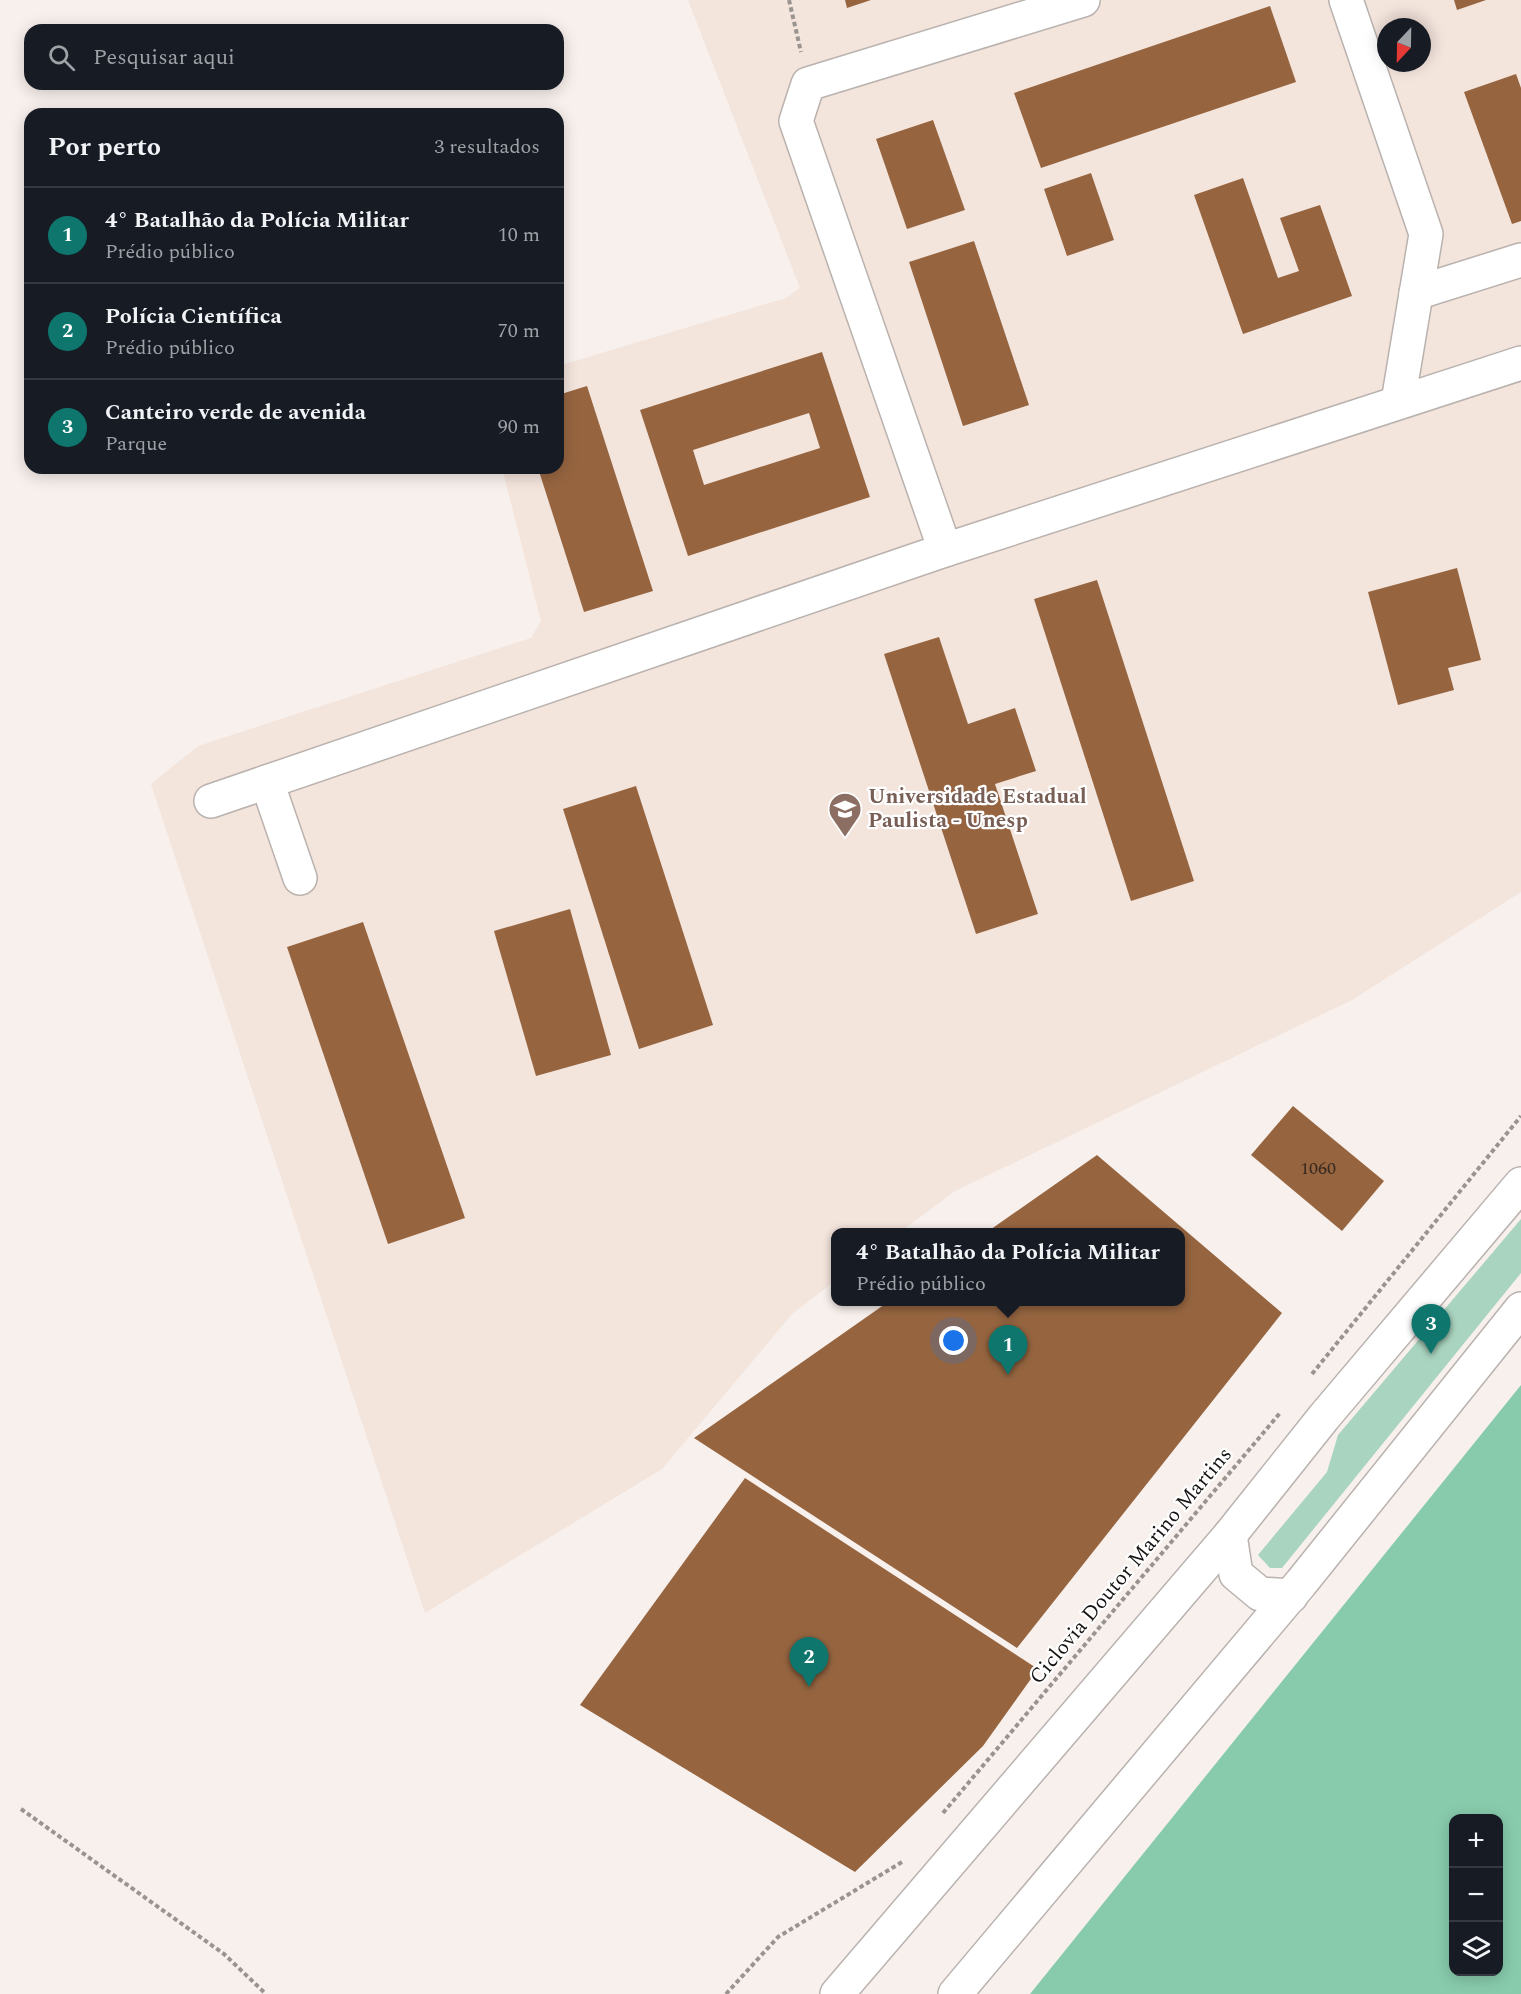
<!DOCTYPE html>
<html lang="pt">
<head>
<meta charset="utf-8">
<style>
  body { margin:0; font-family:Spectral,serif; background:#242831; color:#f1f3f6 }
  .controls { position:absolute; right:18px; bottom:18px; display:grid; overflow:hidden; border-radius:12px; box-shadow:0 3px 15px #0003 }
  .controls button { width:54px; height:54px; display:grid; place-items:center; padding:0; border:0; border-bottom:2px solid #363941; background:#171b24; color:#f1f3f6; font:30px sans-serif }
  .compass { position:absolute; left:1377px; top:18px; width:54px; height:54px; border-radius:50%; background:#171b24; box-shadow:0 3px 15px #0003; rotate:202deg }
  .you { position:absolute; left:954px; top:1341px; width:21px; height:21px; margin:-15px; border:4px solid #fff; border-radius:50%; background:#1a73e8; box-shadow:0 0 0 9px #1a73e833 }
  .badge { display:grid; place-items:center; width:39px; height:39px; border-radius:50%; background:#0f766e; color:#fff; font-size:20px; font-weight:700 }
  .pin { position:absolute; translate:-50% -50px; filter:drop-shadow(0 2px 3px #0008) }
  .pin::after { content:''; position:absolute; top:32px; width:21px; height:18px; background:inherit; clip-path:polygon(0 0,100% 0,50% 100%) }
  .popup { position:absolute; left:831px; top:1228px; width:354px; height:78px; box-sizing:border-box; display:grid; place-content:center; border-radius:12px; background:#171b24; filter:drop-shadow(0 2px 4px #0005); font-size:20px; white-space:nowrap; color:#9ea1a6 }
  .popup b { font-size:22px; color:#f1f3f6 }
  .popup::after { content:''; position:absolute; left:50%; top:100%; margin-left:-12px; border:12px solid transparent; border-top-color:#171b24 }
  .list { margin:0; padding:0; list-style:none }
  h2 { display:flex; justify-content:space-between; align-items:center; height:78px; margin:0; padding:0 24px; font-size:26px }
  h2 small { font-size:20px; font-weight:400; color:#9ea1a6 }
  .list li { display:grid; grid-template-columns:39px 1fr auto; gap:18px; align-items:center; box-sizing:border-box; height:96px; padding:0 24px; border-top:2px solid #363941 }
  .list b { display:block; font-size:22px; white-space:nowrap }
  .list p { margin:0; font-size:20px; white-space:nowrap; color:#9ea1a6 }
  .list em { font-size:20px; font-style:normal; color:#9ea1a6 }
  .icon { flex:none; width:33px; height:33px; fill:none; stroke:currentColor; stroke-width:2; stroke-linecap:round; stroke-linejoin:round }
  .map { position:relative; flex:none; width:1521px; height:1994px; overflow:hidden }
  .search { position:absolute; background:#171b24; box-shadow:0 3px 15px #0003; left:24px; top:24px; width:540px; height:66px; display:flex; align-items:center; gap:15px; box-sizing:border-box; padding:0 21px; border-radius:18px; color:#9ea1a6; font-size:22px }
  .panel { position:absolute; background:#171b24; box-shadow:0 3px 15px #0003; left:24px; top:108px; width:540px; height:366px; border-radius:18px }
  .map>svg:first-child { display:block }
  .built { fill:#f3e4dc; fill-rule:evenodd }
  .green { fill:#a9d4bf }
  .forest { fill:#88cbac; fill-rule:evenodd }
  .building { fill:#966540; fill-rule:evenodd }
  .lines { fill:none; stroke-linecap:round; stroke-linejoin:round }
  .minor-casing { stroke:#b9b2ae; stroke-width:36 }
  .major-casing { stroke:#b9b2ae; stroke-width:36 }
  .path { stroke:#9a9491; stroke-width:4; stroke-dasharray:4.5 3; stroke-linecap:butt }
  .minor { stroke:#fff; stroke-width:33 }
  .major { stroke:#fff; stroke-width:33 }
  .labels { text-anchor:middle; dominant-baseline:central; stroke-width:4.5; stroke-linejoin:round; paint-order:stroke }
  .number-label { font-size:18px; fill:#36281e }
  .education-label { font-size:21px; font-weight:bold; fill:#785e54; stroke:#fff; text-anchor:start }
  .street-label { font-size:21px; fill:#161312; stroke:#fff }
</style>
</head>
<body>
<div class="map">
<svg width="1521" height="1994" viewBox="0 0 1521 1994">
  <rect width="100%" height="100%" fill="#f8f0ec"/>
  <path class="built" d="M688 0H1521V892L1352 1000 955 1191 900 1232H836L835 1281 792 1314 662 1469 425 1613 151 784 198 746 531 638 541 621 502 468H558V366L786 298 800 288ZM1386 27H1422V63H1386Z"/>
  <polygon class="green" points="1521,1219 1521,1273 1282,1568 1270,1568 1258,1555 1327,1472 1338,1435"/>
  <path class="forest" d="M1521 1385V1994H1030ZM1454 1818H1498V1972H1454Z"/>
  <g class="building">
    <polygon points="845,0 871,0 847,8"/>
    <polygon points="1454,0 1486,0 1457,10"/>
    <polygon points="1270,6 1296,82 1041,168 1014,93"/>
    <polygon points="1516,74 1521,88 1521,221 1512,224 1464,92"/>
    <polygon points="933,120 965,210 907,229 876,139"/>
    <polygon points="1091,173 1114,240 1067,256 1044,189"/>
    <polygon points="1243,178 1278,278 1299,271 1280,218 1320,205 1352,296 1243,334 1194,195"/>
    <polygon points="974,241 1029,405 963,426 909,262"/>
    <path d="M822 352 870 497 688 556 640 410ZM809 413 820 448 704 485 693 450Z"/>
    <polygon points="587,386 653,591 584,612 538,468 558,468 558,395"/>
    <polygon points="1457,568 1481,660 1448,668 1454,690 1398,705 1368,592"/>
    <polygon points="1097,580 1194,881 1131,901 1034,599"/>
    <polygon points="939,637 968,724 1015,708 1036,771 995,784 1038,914 976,934 884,654"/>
    <polygon points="636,786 713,1025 639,1049 563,809"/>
    <polygon points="570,909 611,1055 536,1076 494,931"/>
    <polygon points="363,922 465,1218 388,1244 287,947"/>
    <polygon points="1293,1106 1384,1181 1342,1231 1251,1155"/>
    <polygon points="1097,1155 1282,1313 1017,1648 694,1438 888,1302 1180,1302 1180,1232 987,1232"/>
    <polygon points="745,1478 1038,1669 983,1746 855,1872 580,1705"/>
  </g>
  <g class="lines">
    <g class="minor-casing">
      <g id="minor">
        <polyline points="1346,0 1426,234 1398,402"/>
        <polyline points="1416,293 1521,260"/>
        <polyline points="945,550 796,121 808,84 1083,0"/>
        <polyline points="267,782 300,878"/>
        <polyline points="211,801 945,550 1521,363"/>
      </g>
    </g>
    <g class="major-casing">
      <g id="major">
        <polyline points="1230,1535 1236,1574 1260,1594 1291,1596"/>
        <polyline points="837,1994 1230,1535 1324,1417 1521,1184"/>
        <polyline points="955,1994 1301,1583 1521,1309"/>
      </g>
    </g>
    <g class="path">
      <polyline points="789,0 801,52"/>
      <polyline points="1312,1374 1521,1116"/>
      <polyline points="21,1809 224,1954 266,1994"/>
      <polyline points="943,1813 1280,1413"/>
      <polyline points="726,1994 778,1937 902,1862"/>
    </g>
    <use href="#minor" class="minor"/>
    <use href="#major" class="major"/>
  </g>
  <defs>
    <g id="university-pin" transform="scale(1.725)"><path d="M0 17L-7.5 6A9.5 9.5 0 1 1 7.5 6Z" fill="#8d6e63" stroke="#fff"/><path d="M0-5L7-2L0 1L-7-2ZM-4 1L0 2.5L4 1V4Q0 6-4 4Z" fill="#fff"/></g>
  </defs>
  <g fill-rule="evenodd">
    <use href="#university-pin" x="845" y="809"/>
  </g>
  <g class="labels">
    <g class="number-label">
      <text x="1318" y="1168">1060</text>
    </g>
    <g class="education-label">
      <text x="868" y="797">Universidade Estadual<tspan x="868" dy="24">Paulista - Unesp</tspan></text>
    </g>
    <g class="street-label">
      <text transform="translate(1131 1566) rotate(-50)">Ciclovia Doutor Marino Martins</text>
    </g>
  </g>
</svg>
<div class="controls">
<button>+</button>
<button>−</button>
<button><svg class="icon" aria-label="layers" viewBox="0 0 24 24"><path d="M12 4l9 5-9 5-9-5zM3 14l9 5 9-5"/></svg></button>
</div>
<svg class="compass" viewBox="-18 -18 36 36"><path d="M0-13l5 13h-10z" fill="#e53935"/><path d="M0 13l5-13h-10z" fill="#9ea1a6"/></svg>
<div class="you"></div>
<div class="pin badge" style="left:1008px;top:1375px">1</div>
<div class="popup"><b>4° Batalhão da Polícia Militar</b>Prédio público</div>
<div class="pin badge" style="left:809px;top:1687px">2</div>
<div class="pin badge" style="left:1431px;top:1354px">3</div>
<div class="search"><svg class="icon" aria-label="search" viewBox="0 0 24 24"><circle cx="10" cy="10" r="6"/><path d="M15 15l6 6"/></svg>Pesquisar aqui</div>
<section class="panel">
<h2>Por perto<small>3 resultados</small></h2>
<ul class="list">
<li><span class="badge">1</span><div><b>4° Batalhão da Polícia Militar</b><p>Prédio público</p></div><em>10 m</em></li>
<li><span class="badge">2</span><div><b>Polícia Científica</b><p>Prédio público</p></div><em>70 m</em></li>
<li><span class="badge">3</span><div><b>Canteiro verde de avenida</b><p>Parque</p></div><em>90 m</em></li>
</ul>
</section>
</div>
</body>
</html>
